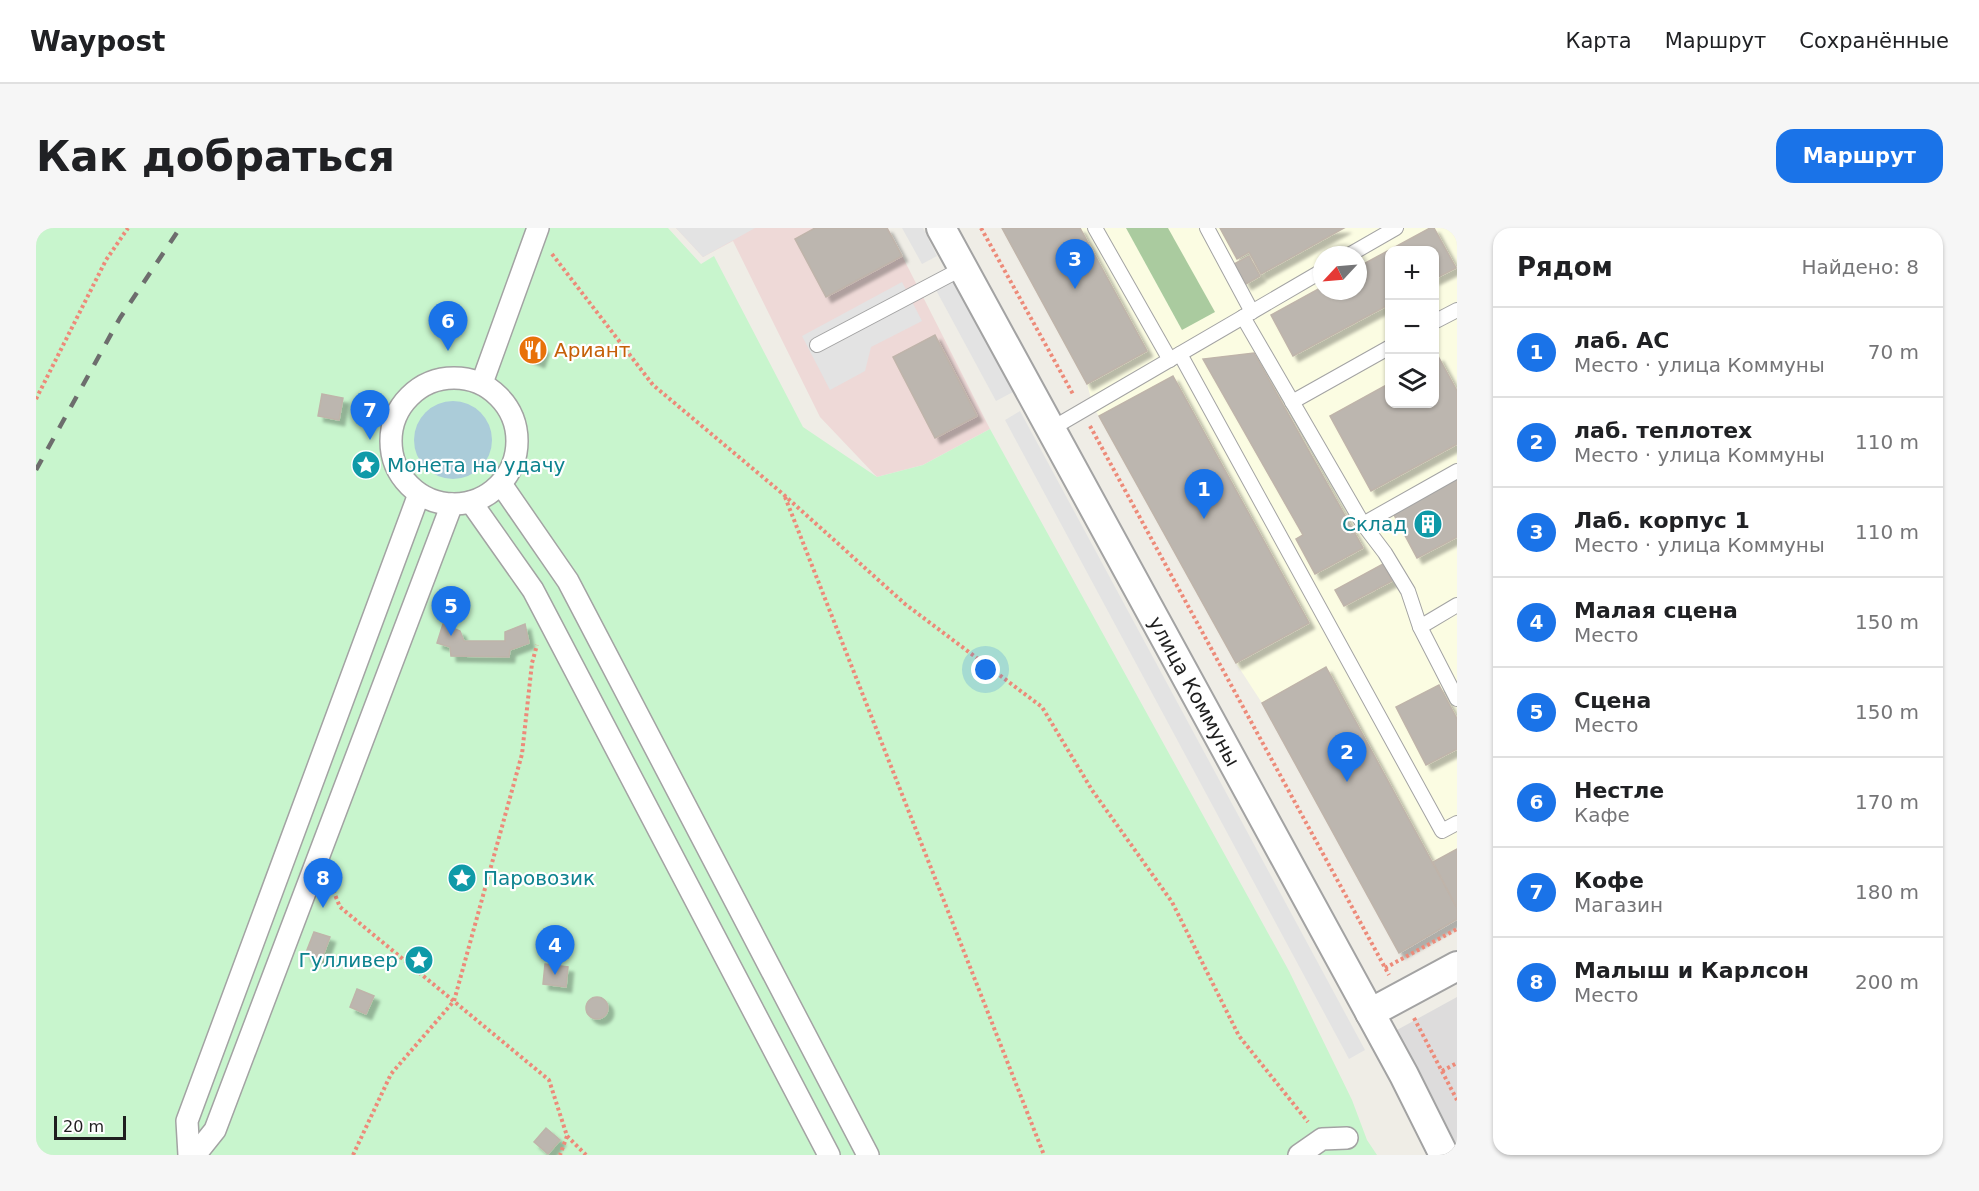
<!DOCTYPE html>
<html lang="ru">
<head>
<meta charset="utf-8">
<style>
  body { margin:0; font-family:"DejaVu Sans",sans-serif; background:#f6f6f6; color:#202124 }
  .controls { position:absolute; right:18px; top:18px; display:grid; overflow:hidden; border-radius:12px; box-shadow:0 2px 4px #0004 }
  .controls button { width:54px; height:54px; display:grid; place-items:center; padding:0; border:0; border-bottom:2px solid #e0e0e0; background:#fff; color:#202124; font:30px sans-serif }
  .compass { position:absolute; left:1277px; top:18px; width:54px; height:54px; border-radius:50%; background:#fff; box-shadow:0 2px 4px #0004; rotate:244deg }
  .scale { position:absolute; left:18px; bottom:15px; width:72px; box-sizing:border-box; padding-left:6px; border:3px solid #1f1f1f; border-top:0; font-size:16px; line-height:21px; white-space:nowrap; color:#1f1f1f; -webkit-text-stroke:4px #fff; paint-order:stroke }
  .you { position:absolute; left:950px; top:442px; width:21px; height:21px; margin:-15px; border:4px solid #fff; border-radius:50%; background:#1a73e8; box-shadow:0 0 0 9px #1a73e833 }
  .badge { display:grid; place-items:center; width:39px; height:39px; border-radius:50%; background:#1a73e8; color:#fff; font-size:20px; font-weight:700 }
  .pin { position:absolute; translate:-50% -50px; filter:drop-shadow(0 2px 3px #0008) }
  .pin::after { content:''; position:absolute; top:32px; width:21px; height:18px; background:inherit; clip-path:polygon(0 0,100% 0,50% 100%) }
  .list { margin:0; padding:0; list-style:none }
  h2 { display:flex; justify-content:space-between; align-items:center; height:78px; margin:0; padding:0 24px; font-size:26px }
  h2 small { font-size:20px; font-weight:400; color:#757577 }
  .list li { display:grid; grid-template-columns:39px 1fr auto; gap:18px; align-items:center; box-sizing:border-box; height:90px; padding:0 24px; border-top:2px solid #e0e0e0 }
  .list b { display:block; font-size:22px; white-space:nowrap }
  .list p { margin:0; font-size:20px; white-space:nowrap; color:#757577 }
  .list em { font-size:20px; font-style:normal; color:#757577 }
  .icon { flex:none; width:33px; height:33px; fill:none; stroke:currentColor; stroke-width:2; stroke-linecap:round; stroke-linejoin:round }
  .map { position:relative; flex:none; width:1421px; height:927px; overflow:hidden; border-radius:18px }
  header { display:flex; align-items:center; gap:36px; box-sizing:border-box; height:84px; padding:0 30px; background:#fff; border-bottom:2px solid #e0e0e0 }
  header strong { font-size:28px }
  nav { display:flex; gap:33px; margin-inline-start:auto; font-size:21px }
  .intro { display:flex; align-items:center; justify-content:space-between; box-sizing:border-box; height:144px; padding:0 36px }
  h1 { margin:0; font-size:42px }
  .button { padding:15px 27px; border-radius:18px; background:#1a73e8; color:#fff; font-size:21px; font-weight:700 }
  main { display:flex; gap:36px; padding:0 36px }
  aside { flex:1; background:#fff; border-radius:18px; box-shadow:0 2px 4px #0004 }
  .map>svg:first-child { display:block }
  .residential { fill:#dddcdc }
  .commercial { fill:#eed9d7 }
  .education { fill:#fbfce2; fill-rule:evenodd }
  .forest { fill:#aacb9f }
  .park { fill:#c8f5cd }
  .parking { fill:#e3e3e3 }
  .water { fill:#abccd9 }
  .building { fill:#bcb6af; stroke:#bfb4aa; stroke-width:1.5; filter:url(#shadow) }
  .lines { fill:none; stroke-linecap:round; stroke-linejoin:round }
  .service-casing { stroke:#a3a3a3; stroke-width:16 }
  .pedestrian-casing { stroke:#a3a3a3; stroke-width:24 }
  .minor-casing { stroke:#a3a3a3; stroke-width:32 }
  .path { stroke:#ed8a79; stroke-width:4; stroke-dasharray:3 3; stroke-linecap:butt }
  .service { stroke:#fff; stroke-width:14 }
  .pedestrian { stroke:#fff; stroke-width:21 }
  .minor { stroke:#fff; stroke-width:28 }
  .rail { stroke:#6d6d6d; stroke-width:4.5; stroke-dasharray:12 12; stroke-linecap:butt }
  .labels { text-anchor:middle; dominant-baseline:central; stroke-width:4.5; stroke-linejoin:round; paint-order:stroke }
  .food-label { font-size:20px; fill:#c56008; stroke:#fff; text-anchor:start }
  .culture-label { font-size:20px; fill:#0d838f; stroke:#fff; text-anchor:start }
  .street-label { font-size:20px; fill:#1f1f1f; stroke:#fff }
</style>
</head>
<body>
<header>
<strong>Waypost</strong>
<nav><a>Карта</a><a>Маршрут</a><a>Сохранённые</a></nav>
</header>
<div class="intro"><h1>Как добраться</h1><a class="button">Маршрут</a></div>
<main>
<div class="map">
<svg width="1421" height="927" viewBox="0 0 1421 927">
  <defs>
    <filter id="shadow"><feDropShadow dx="5.5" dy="5.5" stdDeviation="1.5" flood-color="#0004"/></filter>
  </defs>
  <rect width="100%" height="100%" fill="#efede6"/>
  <polygon class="residential" points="1421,769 1421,927 1341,813"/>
  <polygon class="commercial" points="640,0 852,0 954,201 887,237 841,249 784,189 697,13 667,29"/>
  <path class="education" d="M966 0H1421V691L1363 725 1226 475 1200 435 1057 178 1051 156ZM1354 22H1398V176H1354ZM1286 27H1322V63H1286Z"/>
  <polygon class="forest" points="1090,0 1132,0 1179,84 1146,102"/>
  <polygon class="park" points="0,0 632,0 665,36 678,28 767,199 841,249 887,237 954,201 1253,743 1316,872 1331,912 1341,927 0,927"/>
  <g class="parking">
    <polygon points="640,0 719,0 667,29"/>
    <polygon points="866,0 887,0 901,28 886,36"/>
    <polygon points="918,52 977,164 960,173 900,62"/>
    <polygon points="866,54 886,93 835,119 829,143 794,162 766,108"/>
    <polygon points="984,183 1329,822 1313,831 969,192"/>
  </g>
  <circle class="water" cx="417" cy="212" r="39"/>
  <g class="building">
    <polygon points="779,0 851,0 866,28 790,69 759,11"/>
    <polygon points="966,0 1044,0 1111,123 1051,156"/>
    <polygon points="1184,0 1308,0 1225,46 1213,24 1201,31"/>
    <polygon points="1394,0 1398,0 1420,40 1398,51 1398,22 1354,22 1354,76 1257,128 1235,87 1286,59 1286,63 1322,63 1322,39"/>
    <polygon points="1213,28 1224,48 1210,56 1198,36"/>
    <polygon points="899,107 941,188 899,210 857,129"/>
    <polygon points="497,116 508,120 503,134 491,129"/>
    <polygon points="1218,125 1327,320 1279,346 1260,311 1267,307 1167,131"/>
    <polygon points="1402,128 1421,163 1421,216 1335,263 1294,188 1354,155 1354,176 1398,176 1398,130"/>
    <polygon points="1137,148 1273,395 1200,435 1063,188"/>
    <polygon points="286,166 307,170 303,192 282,188"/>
    <polygon points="1421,249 1421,309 1381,330 1356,283"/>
    <polygon points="1347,336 1356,353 1308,378 1299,362"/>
    <polygon points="407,396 424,403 428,413 469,413 469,404 489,396 493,415 474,422 473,429 415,428 414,419 401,415"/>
    <polygon points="1290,439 1421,680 1421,691 1363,725 1226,475"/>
    <polygon points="1403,457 1421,491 1421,521 1390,537 1360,479"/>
    <polygon points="1421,621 1421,680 1397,634"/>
    <polygon points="278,704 294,709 285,733 269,727"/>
    <polygon points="509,736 532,739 530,759 507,756"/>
    <polygon points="321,761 338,768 330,786 314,779"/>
    <circle cx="561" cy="780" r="11"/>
    <polygon points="510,900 524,912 512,926 498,914"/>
  </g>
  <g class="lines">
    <g class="service-casing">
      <g id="service">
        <polyline points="1059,0 1134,132"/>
        <polyline points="1171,0 1216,84"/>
        <polyline points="1313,27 1360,0"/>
        <polyline points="1207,89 1327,296 1349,325 1372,363 1384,399 1421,471"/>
        <polyline points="1398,94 1421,82"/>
        <polyline points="781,117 927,40"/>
        <polyline points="1144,126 1406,603 1421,595"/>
        <polyline points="1256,174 1354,119"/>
        <polyline points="1015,201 1286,43"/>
        <polyline points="1327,296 1421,243"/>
        <polyline points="1384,399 1421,377"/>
      </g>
    </g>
    <g class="pedestrian-casing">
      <g id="pedestrian">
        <circle cx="418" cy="213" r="63"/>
        <polyline points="446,155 502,0"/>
        <polyline points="465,256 532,353 832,927"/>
        <polyline points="435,274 497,362 793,927"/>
        <polyline points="153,927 151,893 383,266"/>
        <polyline points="159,927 179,902 416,276"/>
        <polyline points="1263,927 1286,911 1311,910"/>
      </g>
    </g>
    <g class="minor-casing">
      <g id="minor">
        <path id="s1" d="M905 0 1368 847 1408 927"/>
        <polyline points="1334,785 1421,738"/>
      </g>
    </g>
    <g class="path">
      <polyline points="945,0 1038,168"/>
      <polyline points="516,26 617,157 747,266 869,376 1006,479 1056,562 1136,674 1203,808 1272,894"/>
      <polyline points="0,171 70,32 92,0"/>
      <polyline points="1054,198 1353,747"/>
      <polyline points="749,269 1008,927"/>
      <polyline points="295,657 304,679 513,852 531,908 524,927"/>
      <polyline points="1349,740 1421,701"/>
      <polyline points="1378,790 1421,872"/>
      <polyline points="1406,843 1421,835"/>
      <polyline points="531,908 550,927"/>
      <polyline points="317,927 355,846 418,773 486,526 496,435 501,417"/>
    </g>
    <use href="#service" class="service"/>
    <use href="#pedestrian" class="pedestrian"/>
    <use href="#minor" class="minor"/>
    <polyline class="rail" points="0,242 84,90 144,0"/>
  </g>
  <defs>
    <g id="restaurant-disc" transform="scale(1.5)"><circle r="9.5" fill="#e8710a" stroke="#fff"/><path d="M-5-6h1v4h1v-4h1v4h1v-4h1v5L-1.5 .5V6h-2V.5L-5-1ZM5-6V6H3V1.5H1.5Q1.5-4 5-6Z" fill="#fff"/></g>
    <g id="sight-disc" transform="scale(1.5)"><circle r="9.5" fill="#0f9aa8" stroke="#fff"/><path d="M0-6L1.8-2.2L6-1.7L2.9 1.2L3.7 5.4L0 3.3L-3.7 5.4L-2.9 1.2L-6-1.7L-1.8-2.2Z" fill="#fff"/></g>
    <g id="building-disc" transform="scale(1.5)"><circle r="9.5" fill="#0f9aa8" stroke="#fff"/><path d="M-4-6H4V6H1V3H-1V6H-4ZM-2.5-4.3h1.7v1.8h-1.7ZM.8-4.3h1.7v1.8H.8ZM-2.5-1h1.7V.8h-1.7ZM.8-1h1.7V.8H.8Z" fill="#fff"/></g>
  </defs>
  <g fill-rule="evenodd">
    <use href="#restaurant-disc" x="497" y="122"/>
    <use href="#sight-disc" x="330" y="237"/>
    <use href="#building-disc" x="1392" y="296"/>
    <use href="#sight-disc" x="426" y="650"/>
    <use href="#sight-disc" x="383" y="732"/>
  </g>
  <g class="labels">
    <g class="food-label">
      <text x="518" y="122">Ариант</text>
    </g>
    <g class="culture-label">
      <text x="351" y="237">Монета на удачу</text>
      <text x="1371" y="296" text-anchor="end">Склад</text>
      <text x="447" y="650">Паровозик</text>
      <text x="362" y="732" text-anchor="end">Гулливер</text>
    </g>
    <g class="street-label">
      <text stroke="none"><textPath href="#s1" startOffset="528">улица Коммуны</textPath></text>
    </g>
  </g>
</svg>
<div class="controls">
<button>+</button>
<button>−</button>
<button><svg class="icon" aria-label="layers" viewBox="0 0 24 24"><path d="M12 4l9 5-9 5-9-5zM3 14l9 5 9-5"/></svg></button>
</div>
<svg class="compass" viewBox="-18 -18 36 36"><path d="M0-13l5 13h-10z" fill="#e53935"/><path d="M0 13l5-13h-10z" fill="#757577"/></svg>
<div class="scale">20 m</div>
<div class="you"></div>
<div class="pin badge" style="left:1168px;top:291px">1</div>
<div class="pin badge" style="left:1311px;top:554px">2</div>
<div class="pin badge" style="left:1039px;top:61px">3</div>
<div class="pin badge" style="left:519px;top:747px">4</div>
<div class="pin badge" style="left:415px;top:408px">5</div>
<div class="pin badge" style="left:412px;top:123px">6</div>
<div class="pin badge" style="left:334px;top:212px">7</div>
<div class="pin badge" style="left:287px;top:680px">8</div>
</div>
<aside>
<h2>Рядом<small>Найдено: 8</small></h2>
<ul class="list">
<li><span class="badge">1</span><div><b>лаб. АС</b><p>Место · улица Коммуны</p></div><em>70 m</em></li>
<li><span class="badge">2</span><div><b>лаб. теплотех</b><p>Место · улица Коммуны</p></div><em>110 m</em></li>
<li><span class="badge">3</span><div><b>Лаб. корпус 1</b><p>Место · улица Коммуны</p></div><em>110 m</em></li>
<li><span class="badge">4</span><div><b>Малая сцена</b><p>Место</p></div><em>150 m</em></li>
<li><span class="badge">5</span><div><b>Сцена</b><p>Место</p></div><em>150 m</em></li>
<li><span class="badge">6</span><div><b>Нестле</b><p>Кафе</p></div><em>170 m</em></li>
<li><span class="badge">7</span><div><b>Кофе</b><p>Магазин</p></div><em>180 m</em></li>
<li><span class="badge">8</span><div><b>Малыш и Карлсон</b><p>Место</p></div><em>200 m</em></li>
</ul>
</aside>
</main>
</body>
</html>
